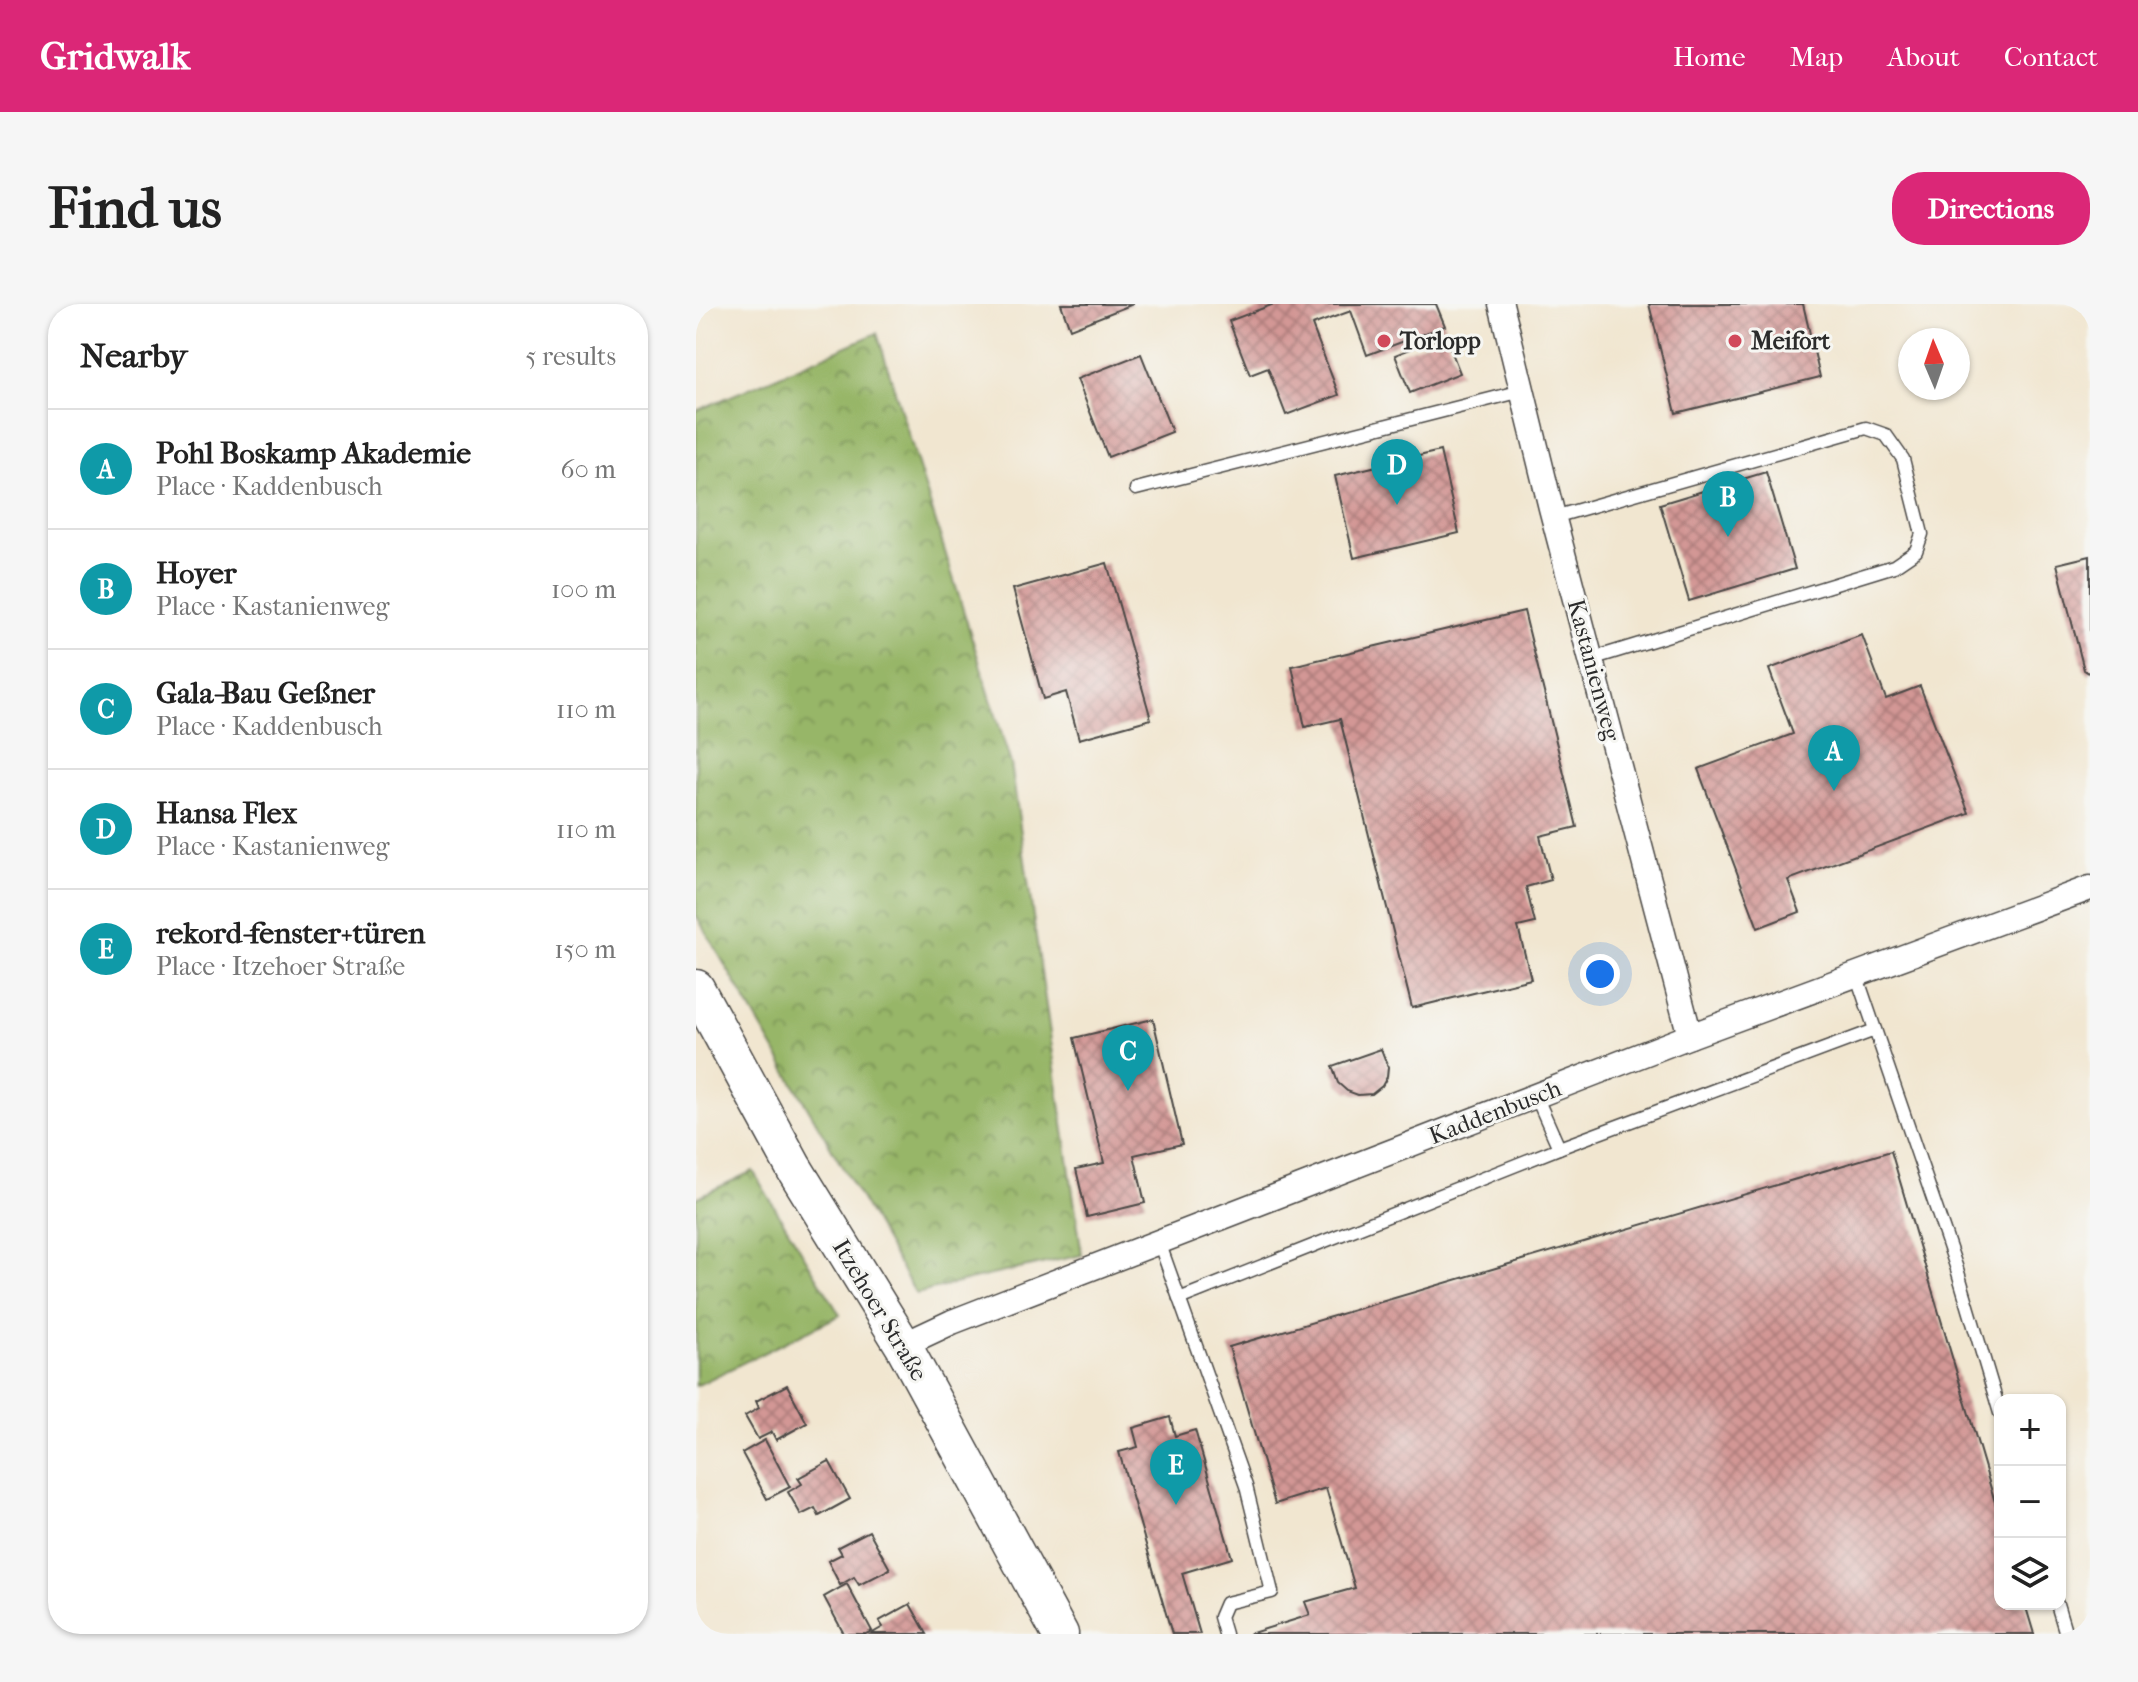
<!DOCTYPE html>
<html lang="en">
<head>
<meta charset="utf-8">
<style>
  body { margin:0; font-family:"IM FELL French Canon",serif; background:#f6f6f6; color:#222 }
  .controls { position:absolute; right:24px; bottom:24px; display:grid; overflow:hidden; border-radius:16px; box-shadow:0 2px 6px #0004 }
  .controls button { width:72px; height:72px; display:grid; place-items:center; padding:0; border:0; border-bottom:2px solid #e0e0e0; background:#fff; color:#222; font:40px sans-serif }
  .compass { position:absolute; left:1202px; top:24px; width:72px; height:72px; border-radius:50%; background:#fff; box-shadow:0 2px 6px #0004; rotate:358deg }
  .you { position:absolute; left:904px; top:670px; width:28px; height:28px; margin:-20px; border:6px solid #fff; border-radius:50%; background:#1a73e8; box-shadow:0 0 0 12px #1a73e833 }
  .badge { display:grid; place-items:center; width:52px; height:52px; border-radius:50%; background:#db2777; color:#fff; font-size:26px; font-weight:700 }
  .pin { position:absolute; translate:-50% -66px; filter:drop-shadow(0 2px 4px #0008) }
  .pin::after { content:''; position:absolute; top:42px; width:28px; height:24px; background:inherit; clip-path:polygon(0 0,100% 0,50% 100%) }
  .list { margin:0; padding:0; list-style:none }
  h2 { display:flex; justify-content:space-between; align-items:center; height:104px; margin:0; padding:0 32px; font-size:34px }
  h2 small { font-size:26px; font-weight:400; color:#767676 }
  .list li { display:grid; grid-template-columns:52px 1fr auto; gap:24px; align-items:center; box-sizing:border-box; height:120px; padding:0 32px; border-top:2px solid #e0e0e0 }
  .list b { display:block; font-size:30px; white-space:nowrap }
  .list p { margin:0; font-size:26px; white-space:nowrap; color:#767676 }
  .list em { font-size:26px; font-style:normal; color:#767676 }
  .icon { flex:none; width:44px; height:44px; fill:none; stroke:currentColor; stroke-width:2; stroke-linecap:round; stroke-linejoin:round }
  .map { position:relative; flex:none; width:1394px; height:1330px; overflow:hidden; border-radius:32px }
  header { display:flex; align-items:center; gap:48px; box-sizing:border-box; height:112px; padding:0 40px; background:#db2777; color:#fff }
  header strong { font-size:38px }
  nav { display:flex; gap:44px; margin-inline-start:auto; font-size:28px }
  .intro { display:flex; align-items:center; justify-content:space-between; box-sizing:border-box; height:192px; padding:0 48px }
  h1 { margin:0; font-size:56px }
  .button { padding:20px 36px; border-radius:32px; background:#db2777; color:#fff; font-size:28px; font-weight:700 }
  main { display:flex; gap:48px; padding:0 48px }
  aside { flex:1; background:#fff; border-radius:32px; box-shadow:0 2px 6px #0004 }
  .map>svg:first-child { display:block }
  .forest { fill:url(#forest-crowns); stroke:#61704a; stroke-width:2 }
  .building { fill:url(#building-cross-hatch) }
  .lines { fill:none; stroke-linecap:round; stroke-linejoin:round }
  .lane-casing { stroke:#494744; stroke-width:15 }
  .street-casing { stroke:#494744; stroke-width:27 }
  .secondary-casing { stroke:#494744; stroke-width:39 }
  .lane { stroke:#fff; stroke-width:12 }
  .street { stroke:#fff; stroke-width:24 }
  .secondary { stroke:#fff; stroke-width:36 }
  .poi-dot { fill:#d1495b; stroke:#f6f6f2; stroke-width:3 }
  .labels { text-anchor:middle; dominant-baseline:central; stroke-width:6; stroke-linejoin:round; paint-order:stroke }
  .poi-label { font-size:24px; font-weight:bold; fill:#2b2b2b; stroke:#f6f6f2; text-anchor:start }
  .street-label { font-size:24px; fill:#2b2b2b; stroke:#f6f6f2 }
</style>
</head>
<body>
<header>
<strong>Gridwalk</strong>
<nav><a>Home</a><a>Map</a><a>About</a><a>Contact</a></nav>
</header>
<div class="intro"><h1>Find us</h1><a class="button">Directions</a></div>
<main>
<aside>
<h2>Nearby<small>5 results</small></h2>
<ul class="list">
<li><span class="badge" style="background:#0f9aa8">A</span><div><b>Pohl Boskamp Akademie</b><p>Place · Kaddenbusch</p></div><em>60 m</em></li>
<li><span class="badge" style="background:#0f9aa8">B</span><div><b>Hoyer</b><p>Place · Kastanienweg</p></div><em>100 m</em></li>
<li><span class="badge" style="background:#0f9aa8">C</span><div><b>Gala-Bau Geßner</b><p>Place · Kaddenbusch</p></div><em>110 m</em></li>
<li><span class="badge" style="background:#0f9aa8">D</span><div><b>Hansa Flex</b><p>Place · Kastanienweg</p></div><em>110 m</em></li>
<li><span class="badge" style="background:#0f9aa8">E</span><div><b>rekord-fenster+türen</b><p>Place · Itzehoer Straße</p></div><em>150 m</em></li>
</ul>
</aside>
<div class="map">
<svg width="1394" height="1330" viewBox="0 0 1394 1330">
  <defs>
    <pattern id="forest-crowns" width="20" height="18" patternUnits="userSpaceOnUse" patternTransform="scale(2)"><rect width="20" height="18" fill="#97b668"/><path d="M2 6a3 3 0 1 1 6 0M12 15a3 3 0 1 1 6 0" fill="none" stroke="#7b9456"/></pattern>
    <pattern id="building-cross-hatch" width="8" height="8" patternUnits="userSpaceOnUse" patternTransform="scale(2)"><rect width="8" height="8" fill="#d39795"/><path d="M0 0l8 8M0 8l8-8" fill="none" stroke="#ab7b7a"/></pattern>
  </defs>
  <rect width="100%" height="100%" fill="#f6f6f2"/>
  <filter id="ink" filterUnits="userSpaceOnUse"><feTurbulence type="fractalNoise" baseFrequency=".0125" numOctaves="2"/><feDisplacementMap in="SourceGraphic" scale="16" xChannelSelector="R" yChannelSelector="G"/><feConvolveMatrix kernelMatrix="1 2 1 2 8 2 1 2 1" color-interpolation-filters="sRGB"/></filter>
  <filter id="wash" filterUnits="userSpaceOnUse"><feTurbulence type="fractalNoise" baseFrequency=".006" numOctaves="4" result="noise"/><feDisplacementMap in="SourceGraphic" scale="32" xChannelSelector="R" yChannelSelector="G"/><feGaussianBlur stdDeviation="1.8" result="paint"/><feColorMatrix in="noise" values="0 0 0 0 0 0 0 0 0 0 0 0 0 0 0 0 0 1.4 0 .05"/><feComposite in="paint" operator="in"/></filter>
  <g filter="url(#wash)">
    <rect width="100%" height="100%" fill="#f1e6d0"/>
    <g class="forest">
      <polygon points="181,29 315,460 386,951 277,975 220,990 0,611 0,107"/>
      <polygon points="57,867 144,1011 0,1082 0,894"/>
    </g>
    <g id="blocks">
      <g class="building">
        <polygon points="365,0 437,0 374,25"/>
        <polygon points="578,0 740,0 749,22 671,51 655,7 616,21 643,91 590,111 572,64 554,71 533,17"/>
        <polygon points="953,0 1107,0 1124,73 980,109"/>
        <polygon points="749,31 764,69 714,89 699,51"/>
        <polygon points="445,50 476,128 412,153 381,75"/>
        <polygon points="744,147 763,229 658,254 639,172"/>
        <polygon points="1070,168 1099,265 993,297 964,200"/>
        <polygon points="1394,252 1394,370 1388,366 1361,260"/>
        <polygon points="411,259 455,415 383,435 370,388 347,395 317,285"/>
        <polygon points="828,307 881,523 844,532 855,576 830,583 839,619 822,623 835,675 716,704 644,415 609,423 596,362"/>
        <polygon points="1166,331 1190,395 1224,382 1273,509 1092,576 1104,608 1062,624 1002,465 1097,430 1073,365"/>
        <polygon points="457,715 486,840 438,851 449,899 391,913 380,865 408,859 378,734"/>
        <polygon points="685,745 692,763 691,773 686,782 676,790 662,791 651,787 642,779 636,762"/>
        <polygon points="1195,847 1304,1215 1304,1300 1329,1300 1338,1330 553,1330 614,1311 609,1298 659,1284 630,1184 579,1200 533,1043"/>
        <polygon points="91,1081 111,1119 80,1136 76,1128 62,1135 49,1112 63,1104 60,1097"/>
        <polygon points="474,1113 479,1132 499,1126 536,1254 486,1269 504,1330 476,1330 423,1148 442,1143 437,1124"/>
        <polygon points="69,1136 94,1183 71,1195 46,1149"/>
        <polygon points="133,1157 154,1195 123,1212 119,1204 105,1211 92,1188 106,1180 102,1174"/>
        <polygon points="173,1227 194,1265 163,1281 158,1273 144,1281 132,1257 146,1250 142,1243"/>
        <polygon points="151,1280 176,1327 170,1330 148,1330 128,1293"/>
        <polygon points="214,1300 231,1330 175,1330 187,1323 183,1317"/>
      </g>
    </g>
  </g>
  <g filter="url(#ink)">
    <use href="#blocks" fill-opacity="0" stroke="#494744" stroke-width="2"/>
    <g class="lines">
      <g class="lane-casing">
        <g id="lane">
          <polyline points="440,185 826,87"/>
          <polyline points="858,213 1170,124 1190,131 1207,155 1226,230 1220,247 1198,262 895,355"/>
          <polyline points="1160,670 1261,965 1304,1109"/>
          <polyline points="840,792 863,844 1179,726"/>
          <polyline points="463,938 550,1182 576,1288 530,1299 524,1313 529,1330"/>
          <polyline points="483,995 863,844"/>
          <polyline points="1361,1300 1370,1330"/>
        </g>
      </g>
      <g class="street-casing">
        <g id="street">
          <polyline points="805,0 855,204 994,732"/>
          <polyline points="207,1041 256,1018 994,732 1394,584"/>
        </g>
      </g>
      <g class="secondary-casing">
        <polyline id="secondary" points="0,684 98,864 207,1041 364,1330"/>
      </g>
      <use href="#lane" class="lane"/>
      <use href="#street" class="street"/>
      <use href="#secondary" class="secondary"/>
    </g>
  </g>
  <g class="poi-dot">
    <circle cx="688" cy="37" r="8"/>
    <circle cx="1039" cy="37" r="8"/>
  </g>
  <g class="labels">
    <g class="poi-label">
      <text x="704" y="37">Torlopp</text>
      <text x="1055" y="37">Meifort</text>
    </g>
    <g class="street-label">
      <text transform="translate(898 366) rotate(75)">Kastanienweg</text>
      <text transform="translate(799 808) rotate(-21)">Kaddenbusch</text>
      <text transform="translate(184 1006) rotate(59)">Itzehoer Straße</text>
    </g>
  </g>
</svg>
<div class="controls">
<button>+</button>
<button>−</button>
<button><svg class="icon" aria-label="layers" viewBox="0 0 24 24"><path d="M12 4l9 5-9 5-9-5zM3 14l9 5 9-5"/></svg></button>
</div>
<svg class="compass" viewBox="-18 -18 36 36"><path d="M0-13l5 13h-10z" fill="#e53935"/><path d="M0 13l5-13h-10z" fill="#767676"/></svg>
<div class="you"></div>
<div class="pin badge" style="left:1138px;top:487px;background:#0f9aa8">A</div>
<div class="pin badge" style="left:1032px;top:233px;background:#0f9aa8">B</div>
<div class="pin badge" style="left:432px;top:787px;background:#0f9aa8">C</div>
<div class="pin badge" style="left:701px;top:201px;background:#0f9aa8">D</div>
<div class="pin badge" style="left:480px;top:1201px;background:#0f9aa8">E</div>
</div>
</main>
</body>
</html>
